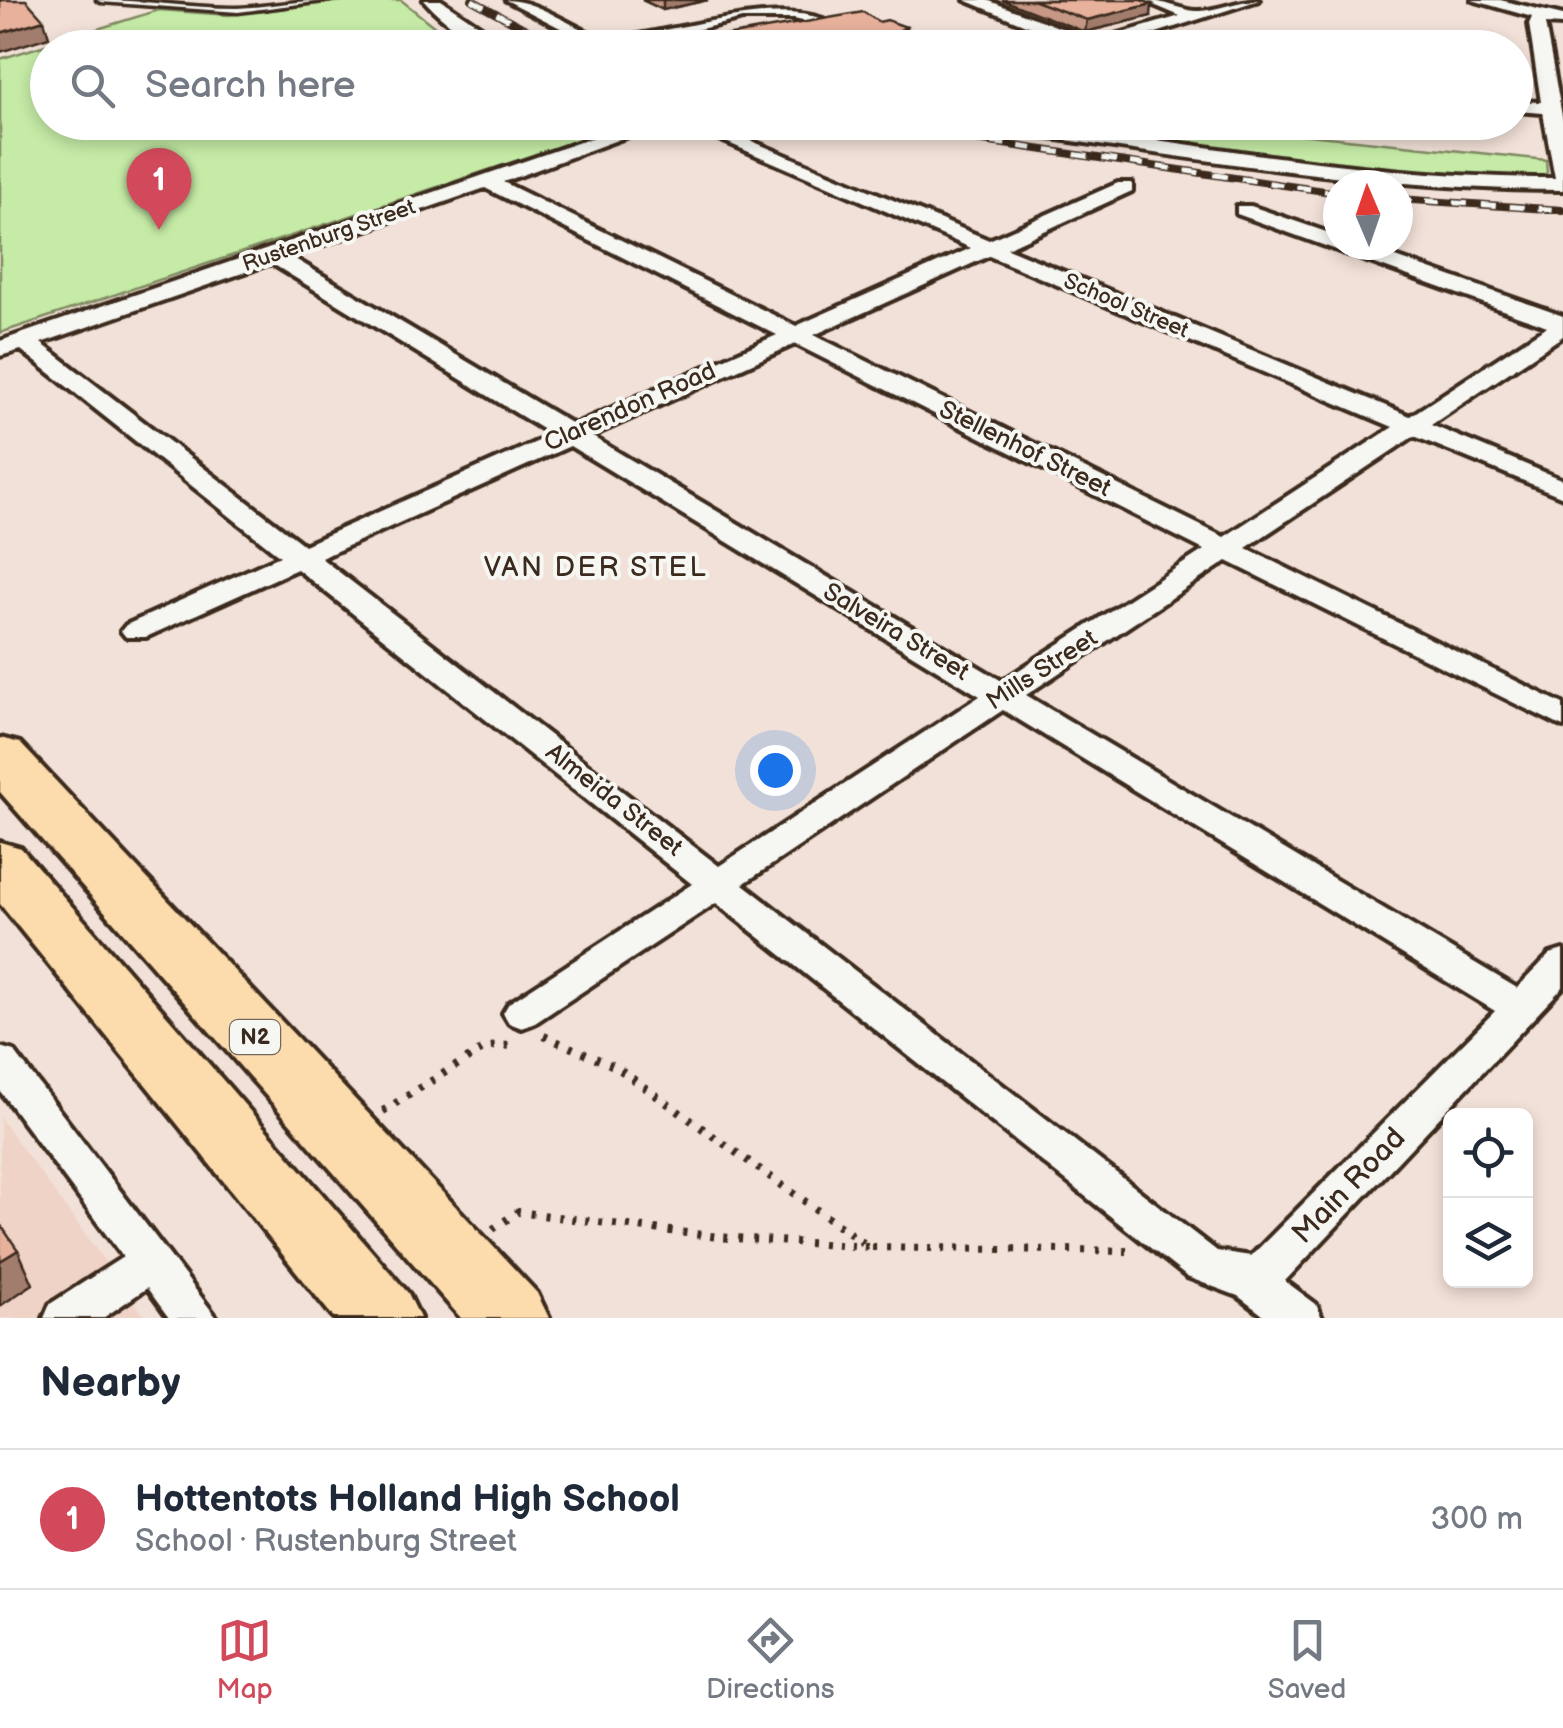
<!DOCTYPE html>
<html lang="en">
<head>
<meta charset="utf-8">
<style>
  body { margin:0; font-family:"Balsamiq Sans",sans-serif; background:#f2f2f3; color:#1f2937 }
  .controls { position:absolute; right:30px; bottom:30px; display:grid; overflow:hidden; border-radius:15px; box-shadow:0 5px 15px #0003 }
  .controls button { width:90px; height:90px; display:grid; place-items:center; padding:0; border:0; border-bottom:2px solid #e0e1e3; background:#fff; color:#1f2937; font:50px sans-serif }
  .compass { position:absolute; left:1323px; top:170px; width:90px; height:90px; border-radius:50%; background:#fff; box-shadow:0 5px 15px #0003; rotate:358deg }
  .you { position:absolute; left:775px; top:770px; width:35px; height:35px; margin:-25px; border:8px solid #fff; border-radius:50%; background:#1a73e8; box-shadow:0 0 0 15px #1a73e833 }
  .badge { display:grid; place-items:center; width:65px; height:65px; border-radius:50%; background:#d1495b; color:#fff; font-size:32px; font-weight:700 }
  .pin { position:absolute; translate:-50% -82px; filter:drop-shadow(0 2px 5px #0008) }
  .pin::after { content:''; position:absolute; top:52px; width:35px; height:30px; background:inherit; clip-path:polygon(0 0,100% 0,50% 100%) }
  .list { margin:0; padding:0; list-style:none }
  h2 { display:flex; justify-content:space-between; align-items:center; height:130px; margin:0; padding:0 40px; font-size:42px }
  h2 small { font-size:32px; font-weight:400; color:#747a83 }
  .list li { display:grid; grid-template-columns:65px 1fr auto; gap:30px; align-items:center; box-sizing:border-box; height:140px; padding:0 40px; border-top:2px solid #e0e1e3 }
  .list b { display:block; font-size:38px; white-space:nowrap }
  .list p { margin:0; font-size:32px; white-space:nowrap; color:#747a83 }
  .list em { font-size:32px; font-style:normal; color:#747a83 }
  .icon { flex:none; width:55px; height:55px; fill:none; stroke:currentColor; stroke-width:2; stroke-linecap:round; stroke-linejoin:round }
  .map { position:relative; flex:none; width:1563px; height:1318px; overflow:hidden }
  .search { position:absolute; background:#fff; box-shadow:0 5px 15px #0003; left:30px; right:30px; top:30px; height:110px; display:flex; align-items:center; gap:25px; box-sizing:border-box; padding:0 35px; border-radius:55px; color:#747a83; font-size:38px }
  .sheet { height:270px; background:#fff }
  nav { display:flex; justify-content:space-around; align-items:center; box-sizing:border-box; height:140px; border-top:2px solid #e0e1e3; background:#fff; font-size:28px; color:#747a83 }
  nav a { display:grid; justify-items:center; gap:5px }
  nav .on { color:#d1495b }
  .map>svg:first-child { display:block }
  .built { fill:#efd3c6 }
  .green { fill:#c5eba6; stroke:#808a62; stroke-width:2.5 }
  .lines { fill:none; stroke-linecap:round; stroke-linejoin:round }
  .lane-casing { stroke:#3b2a1e; stroke-width:7 }
  .street-casing { stroke:#3b2a1e; stroke-width:8 }
  .highway-casing { stroke:#3b2a1e; stroke-width:8 }
  .path { stroke:#3b2a1e; stroke-width:8; stroke-dasharray:4 10; stroke-linecap:butt }
  .lane { fill:#f6f6f2; fill-rule:evenodd }
  .street { fill:#f6f6f2; fill-rule:evenodd }
  .highway { fill:#fcdcac; fill-rule:evenodd }
  .rail-casing { stroke:#3b2a1e; stroke-width:8 }
  .rail { stroke:#f6f6f2; stroke-width:5; stroke-dasharray:14; stroke-linecap:butt }
  .wall { fill:#c79886; stroke:#3b2a1e; stroke-width:2.5 }
  .shaded-wall { fill:#a27c6d; stroke:#3b2a1e; stroke-width:2.5 }
  .building { fill:#e7b19c; stroke:#3b2a1e; stroke-width:2.5 }
  .labels { text-anchor:middle; dominant-baseline:central; stroke-width:8; stroke-linejoin:round; paint-order:stroke }
  .far-street-label { font-size:22px; fill:#3b2a1e; stroke:#f6f6f2 }
  .shield { fill:#f6f6f2; stroke:#73675e; stroke-width:2.5 }
  .shield-label { font-size:22px; font-weight:bold; fill:#3b2a1e }
  .street-label { font-size:25px; fill:#3b2a1e; stroke:#f6f6f2 }
  .neighbourhood-label { font-size:28px; letter-spacing:2.5px; fill:#3b2a1e; stroke:#f6f6f2 }
  .near-street-label { font-size:30px; fill:#3b2a1e; stroke:#f6f6f2 }
</style>
</head>
<body>
<div class="map">
<svg width="1563" height="1318" viewBox="0 0 1563 1318">
  <rect width="100%" height="100%" fill="#f2e1d8"/>
  <filter id="ink" filterUnits="userSpaceOnUse"><feTurbulence type="fractalNoise" baseFrequency=".01" numOctaves="2"/><feDisplacementMap in="SourceGraphic" scale="20" xChannelSelector="R" yChannelSelector="G"/><feConvolveMatrix kernelMatrix="1 2 1 2 8 2 1 2 1" color-interpolation-filters="sRGB"/></filter>
  <g filter="url(#ink)">
    <polygon class="built" points="0,1118 146,1318 0,1318"/>
    <g class="green">
      <polygon points="351,0 401,0 441,32 471,47 48,48 48,122 629,123 0,333 0,59 159,10 229,15"/>
      <polygon points="1009,123 1196,123 1546,160 1547,172 1542,178 1470,181"/>
    </g>
    <g class="lines">
      <g class="lane-casing">
        <path id="lane" d="M97 0C144 0 190 8 237 8 268 7 299 0 330 0L238 12 101 2Z"/>
      </g>
      <g class="street-casing">
        <g id="street">
          <path d="M424 0H441L513 48C479 48 446 25 424 0Z"/>
          <path d="M506 0C543 0 589 41 613 39 667 33 773 0 823 19L815 24 794 19H742L621 48H599Z"/>
          <path d="M965 0H987L1095 41 1180 16 1142 0C1163 0 1179 10 1196 11 1214 12 1238 0 1259 0L1109 48H1081Z"/>
          <path d="M1472 0H1500L1563 15V25L1545 24 1563 121V190C1367 190 1173 154 980 128L971 122C1048 122 1123 136 1198 146 1317 163 1435 178 1555 178L1543 113 1516 111V101L1541 102 1529 24 1532 17Z"/>
          <path d="M638 122H666L503 182 796 326 971 248 680 122H706L989 240 1118 183H1132V191L1007 248 1410 416 1547 326 1237 214V206H1251L1338 236V245H1362L1563 316V336L1431 425 1563 480V497L1414 436 1246 548 1563 704V727L1227 561 1026 695 1517 988 1550 954 1563 950V987L1285 1281 1316 1304 1322 1318H1267L1238 1296 1187 1277 716 903 535 1023 522 1028 509 1023 503 1013 509 1003 692 884 297 569 146 637H126L121 631 126 625 280 556 21 350 0 356V341ZM485 188 777 335 574 425 290 256ZM989 256 1393 427 1224 537 814 335ZM271 263 552 435 304 545 41 343ZM795 344 1204 550 1002 681 591 436ZM570 446 980 696 719 866 321 558ZM1003 710 1495 1011 1251 1256 1217 1251 743 884Z"/>
          <polygon points="0,1047 14,1051 217,1318 169,1318 147,1288 103,1318 44,1318 50,1304 123,1257 0,1091"/>
        </g>
      </g>
      <g class="highway-casing">
        <g id="highway">
          <polygon points="0,738 20,743 537,1293 549,1318 461,1318 0,792"/>
          <polygon points="0,842 21,848 408,1293 420,1318 334,1318 0,904"/>
        </g>
      </g>
      <g class="path">
        <polyline points="544,1036 616,1067 869,1247 1127,1251"/>
        <polyline points="383,1111 486,1047 517,1045"/>
        <polyline points="493,1229 518,1212 718,1237 868,1247"/>
      </g>
      <use href="#lane" class="lane"/>
      <use href="#street" class="street"/>
      <use href="#highway" class="highway"/>
      <g class="rail-casing">
        <g id="rail">
          <polyline points="472,0 561,48"/>
          <polyline points="853,122 1338,193"/>
          <polyline points="1398,199 1563,210"/>
        </g>
      </g>
      <use href="#rail" class="rail"/>
    </g>
    <g class="wall">
      <polygon points="642,0 708,0 663,10"/>
      <polygon points="1002,0 1141,0 1151,16 1085,32"/>
      <polygon points="879,22 906,27 906,39 941,40 940,48 697,48 697,41"/>
    </g>
    <g class="shaded-wall">
      <polygon points="663,0 708,0 663,10"/>
      <polygon points="1152,4 1151,16 1085,32 1087,20"/>
      <polygon points="44,20 49,37 0,52 0,33"/>
      <polygon points="906,27 906,39 893,45 894,33"/>
      <polygon points="941,40 940,48 915,48"/>
      <polygon points="18,1250 33,1284 0,1306 0,1261"/>
    </g>
    <g class="building">
      <polygon points="0,0 26,0 44,20 0,33"/>
      <polygon points="1032,0 1141,0 1152,4 1087,20"/>
      <polygon points="863,12 879,22 887,20 906,27 894,33 895,40 921,40 923,34 941,40 915,48 726,48 697,41"/>
      <polygon points="0,1224 18,1250 0,1261"/>
    </g>
  </g>
  <g class="labels">
    <g class="far-street-label">
      <text transform="translate(329 236) rotate(-19)">Rustenburg Street</text>
      <text transform="translate(1126 306) rotate(23)">School Street</text>
    </g>
    <rect class="shield" x="230" y="1020" width="50" height="34" rx="8"/>
    <g class="shield-label">
      <text x="255" y="1037">N2</text>
    </g>
    <g class="street-label">
      <text transform="translate(630 407) rotate(-24)">Clarendon Road</text>
      <text transform="translate(1025 449) rotate(26)">Stellenhof Street</text>
      <text transform="translate(896 632) rotate(31)">Salveira Street</text>
      <text transform="translate(1042 670) rotate(-33)">Mills Street</text>
      <text transform="translate(614 800) rotate(38)">Almeida Street</text>
    </g>
    <g class="neighbourhood-label">
      <text x="596" y="567">VAN DER STEL</text>
    </g>
    <g class="near-street-label">
      <text transform="translate(1349 1186) rotate(-46)">Main Road</text>
    </g>
  </g>
</svg>
<div class="controls">
<button><svg class="icon" aria-label="locate" viewBox="0 0 24 24"><circle cx="12" cy="12" r="6"/><path d="M12 2v4M12 18v4M2 12h4M18 12h4"/></svg></button>
<button><svg class="icon" aria-label="layers" viewBox="0 0 24 24"><path d="M12 4l9 5-9 5-9-5zM3 14l9 5 9-5"/></svg></button>
</div>
<svg class="compass" viewBox="-18 -18 36 36"><path d="M0-13l5 13h-10z" fill="#e53935"/><path d="M0 13l5-13h-10z" fill="#747a83"/></svg>
<div class="you"></div>
<div class="pin badge" style="left:159px;top:230px">1</div>
<div class="search"><svg class="icon" aria-label="search" viewBox="0 0 24 24"><circle cx="10" cy="10" r="6"/><path d="M15 15l6 6"/></svg>Search here</div>
</div>
<section class="sheet">
<h2>Nearby<small></small></h2>
<ul class="list">
<li><span class="badge">1</span><div><b>Hottentots Holland High School</b><p>School · Rustenburg Street</p></div><em>300 m</em></li>
</ul>
</section>
<nav>
<a class="on"><svg class="icon" aria-label="map" viewBox="0 0 24 24"><path d="M3 6l6-2 6 2 6-2v14l-6 2-6-2-6 2zM9 4v14M15 6v14"/></svg>Map</a>
<a><svg class="icon" aria-label="directions" viewBox="0 0 24 24"><path d="M12 3l9 9-9 9-9-9zM9 14v-3h6M13 9l2 2-2 2"/></svg>Directions</a>
<a><svg class="icon" aria-label="saved" viewBox="0 0 24 24"><path d="M7 4h10v16l-5-4-5 4z"/></svg>Saved</a>
</nav>
</body>
</html>
